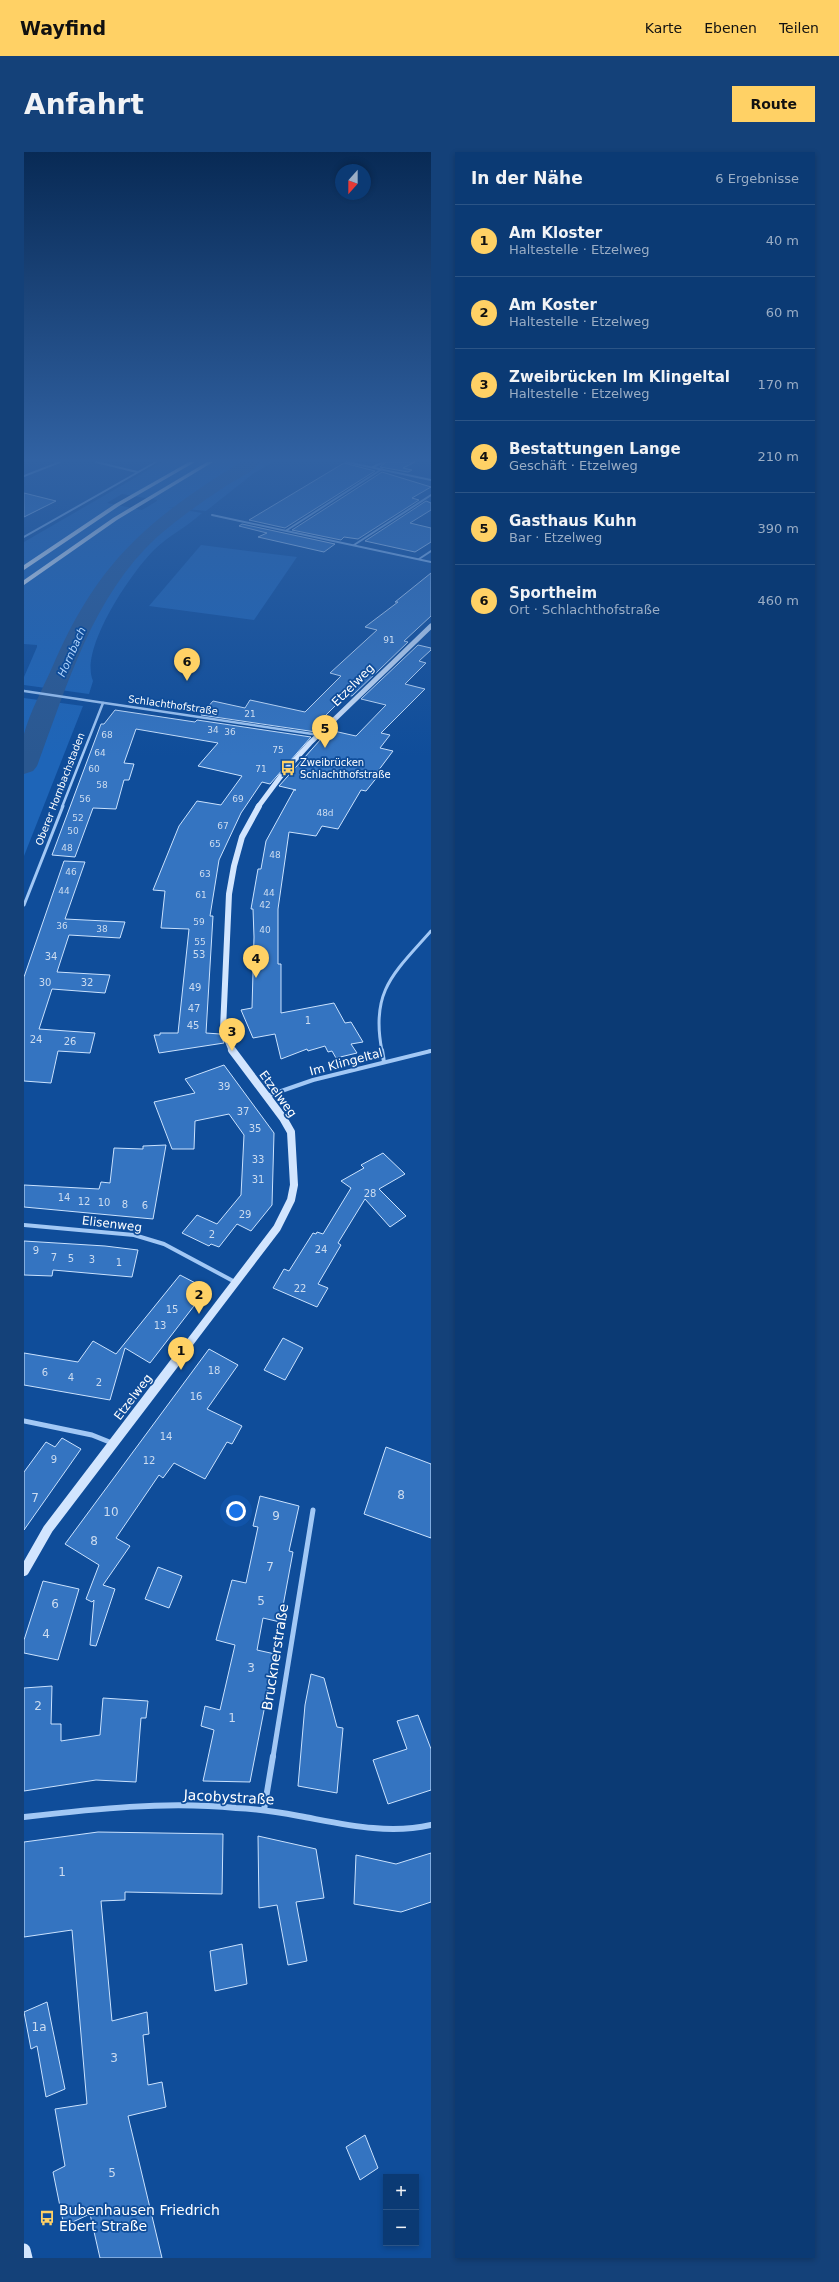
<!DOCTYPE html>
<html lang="de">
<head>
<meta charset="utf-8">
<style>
  body { margin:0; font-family:"DejaVu Sans",sans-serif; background:#144179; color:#f1f3f6 }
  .controls { position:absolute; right:12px; bottom:12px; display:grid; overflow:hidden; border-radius:0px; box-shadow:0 2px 6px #0003 }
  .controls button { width:36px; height:36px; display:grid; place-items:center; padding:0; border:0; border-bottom:1px solid #2b5486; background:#0b3a74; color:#f1f3f6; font:20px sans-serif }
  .compass { position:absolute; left:311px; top:12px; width:36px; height:36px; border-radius:50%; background:#0b3a74; box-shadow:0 2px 6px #0003; rotate:201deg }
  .you { position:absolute; left:212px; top:1359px; width:14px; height:14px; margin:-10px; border:3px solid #fff; border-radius:50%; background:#1a73e8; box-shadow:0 0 0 6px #1a73e833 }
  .badge { display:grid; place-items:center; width:26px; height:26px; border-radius:50%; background:#ffd165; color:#111; font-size:13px; font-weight:700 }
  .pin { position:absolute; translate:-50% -33px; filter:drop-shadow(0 1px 2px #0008) }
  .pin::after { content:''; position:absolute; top:21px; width:14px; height:12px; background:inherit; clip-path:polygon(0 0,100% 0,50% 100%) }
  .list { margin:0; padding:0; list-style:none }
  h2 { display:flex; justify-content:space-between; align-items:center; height:52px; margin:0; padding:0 16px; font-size:17px }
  h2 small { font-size:13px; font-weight:400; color:#9aadc5 }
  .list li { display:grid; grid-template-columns:26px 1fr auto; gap:12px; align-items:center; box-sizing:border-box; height:72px; padding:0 16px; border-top:1px solid #2b5486 }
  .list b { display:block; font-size:15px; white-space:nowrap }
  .list p { margin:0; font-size:13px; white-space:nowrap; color:#9aadc5 }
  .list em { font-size:13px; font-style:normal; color:#9aadc5 }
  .map { position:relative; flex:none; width:407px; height:2106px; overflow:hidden; border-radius:0px }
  header { display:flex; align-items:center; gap:24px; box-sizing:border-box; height:56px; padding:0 20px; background:#ffd165; color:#111 }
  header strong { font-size:19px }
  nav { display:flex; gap:22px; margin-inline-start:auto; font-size:14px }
  .intro { display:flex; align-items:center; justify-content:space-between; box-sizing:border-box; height:96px; padding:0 24px }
  h1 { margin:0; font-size:28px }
  .button { padding:10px 18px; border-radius:0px; background:#ffd165; color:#111; font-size:14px; font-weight:700 }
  main { display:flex; gap:24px; padding:0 24px }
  aside { flex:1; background:#0b3a74; border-radius:0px; box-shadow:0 2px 6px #0003 }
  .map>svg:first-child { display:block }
  .green { fill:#1e65b8; fill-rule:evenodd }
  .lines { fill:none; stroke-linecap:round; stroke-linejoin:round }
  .river { fill:#2a5891; fill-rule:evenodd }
  .building { fill:#3474c1; stroke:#cae2fe }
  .street-far5 { stroke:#a2c8f5; stroke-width:2 }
  .street-far4 { stroke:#a2c8f5; stroke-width:2.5 }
  .street-far3 { stroke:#a2c8f5; stroke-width:3 }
  .street-far2 { stroke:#a2c8f5; stroke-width:4 }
  .street-far1 { stroke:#a2c8f5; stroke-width:5 }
  .street { stroke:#a2c8f5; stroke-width:6 }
  .secondary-far4 { stroke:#d2e5fe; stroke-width:5 }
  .secondary-far3 { stroke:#d2e5fe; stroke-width:6 }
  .secondary-far2 { stroke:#d2e5fe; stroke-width:8 }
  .secondary-far1 { stroke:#d2e5fe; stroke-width:10 }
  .secondary { stroke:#d2e5fe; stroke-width:13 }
  .highway { fill:#fff; fill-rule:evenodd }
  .labels { text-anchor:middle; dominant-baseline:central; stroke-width:3.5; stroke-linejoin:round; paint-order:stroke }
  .far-number-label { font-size:9px; fill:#ccdcf0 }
  .far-street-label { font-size:10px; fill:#fff; stroke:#0f4d9a }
  .far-poi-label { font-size:10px; fill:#fff; stroke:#0f4d9a; text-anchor:start }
  .number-label { font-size:10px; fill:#ccdcf0 }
  .far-water-label { font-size:11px; font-style:italic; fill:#aed2fb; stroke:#0f4d9a }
  .street-label { font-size:12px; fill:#fff; stroke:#0f4d9a }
  .near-number-label { font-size:12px; fill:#ccdcf0 }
  .near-street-label { font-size:14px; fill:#fff; stroke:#0f4d9a }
  .near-poi-label { font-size:14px; fill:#fff; stroke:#0f4d9a; text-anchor:start }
</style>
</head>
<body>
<header>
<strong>Wayfind</strong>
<nav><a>Karte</a><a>Ebenen</a><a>Teilen</a></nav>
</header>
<div class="intro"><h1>Anfahrt</h1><a class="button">Route</a></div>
<main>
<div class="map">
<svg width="407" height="2106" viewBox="0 0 407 2106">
  <rect width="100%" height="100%" fill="#0f4d9a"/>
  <g class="green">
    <path d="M138 310H249L230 321 182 359 143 355 178 361C163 375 144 384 130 398 107 421 55 497 69 529L65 542 0 533V525L13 495V493L0 492V390ZM98 342 133 348V349L118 358 83 351Z"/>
    <polygon points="177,393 273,405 230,468 125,454"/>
    <polygon points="0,546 59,554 0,704"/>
  </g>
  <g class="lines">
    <path class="river" d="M217 310H236C229 321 210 328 199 336 176 351 154 367 133 385 68 445 43 534 13 614L9 619 0 622C0 609 0 594 0 582 6 560 18 538 27 518 72 412 121 369 217 310Z"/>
  </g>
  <g class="building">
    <polygon points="362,310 391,310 379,316 388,318 384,320 356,315"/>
    <polygon points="320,311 351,319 261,376 225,368"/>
    <polygon points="358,320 407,335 388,346 395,348 334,387 320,385 317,388 268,378"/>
    <polygon points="0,341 32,349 0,365"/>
    <polygon points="402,349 407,351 407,358 386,371 407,376 407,390 391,400 341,389"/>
    <polygon points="218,372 311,392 300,400 234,385 243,381 215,374"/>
    <polygon points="407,421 407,464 380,489 384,490 328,544 322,543 290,575 296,576 292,580 177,563 189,549 221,556 226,548 281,560 317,524 306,521 353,478 341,475 374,450 371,450"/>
    <polygon points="394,493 407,496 407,498 395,509 402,511 381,532 401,537 357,581 366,583 356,596 369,599 351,623 354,624 342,639 337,638 314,677 298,674 292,684 265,680 254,757 254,812 257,812 257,861 310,851 321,871 327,870 339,890 327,892 333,901 312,906 308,899 304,900 301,894 284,899 283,897 257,907 251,882 229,886 217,858 228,856 230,785 229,757 227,757 234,717 237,717 242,689 270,638 272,638 255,634 305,578 332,584 362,553 337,547"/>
    <polygon points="91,558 171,570 173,568 287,585 246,632 238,630 217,661 195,708 186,764 189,764 182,881 196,882 200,891 135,901 130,883 136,883 136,881 154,881 165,777 137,776 141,739 129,738 155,674 173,649 197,653 218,624 174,614 194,591 112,577 100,611 110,612 105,628 100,628 92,657 69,656 51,705 28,703 77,572 80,572"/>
    <polygon points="40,709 61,710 41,767 101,770 96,786 45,783 33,820 86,823 81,841 28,837 15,877 71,881 66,901 34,899 27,931 0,929 0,825"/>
    <polygon points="200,913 250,981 248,1053 227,1079 213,1072 195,1095 187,1092 185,1094 158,1081 173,1063 193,1072 217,1043 220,983 205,962 171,969 170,997 148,997 130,950 171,941 161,927"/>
    <polygon points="142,993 129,1067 0,1055 0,1033 75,1037 77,1030 86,1031 90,996 119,997 119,994"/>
    <polygon points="359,1001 381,1022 355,1037 382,1064 366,1075 341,1047 314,1091 317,1093 294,1132 304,1136 293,1155 249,1136 260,1117 265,1119 289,1081 292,1082 293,1080 299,1082 327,1036 317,1029 340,1016 337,1013"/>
    <polygon points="0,1089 81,1094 114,1098 108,1125 29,1118 28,1124 0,1123"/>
    <polygon points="156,1123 183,1137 126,1211 101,1196 86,1248 0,1233 0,1201 54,1210 69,1189 92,1202"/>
    <polygon points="259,1186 279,1196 261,1228 240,1218"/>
    <polygon points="185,1197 214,1213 183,1257 218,1274 208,1292 203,1290 181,1327 150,1311 139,1326 135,1323 92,1386 106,1394 79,1433 91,1437 72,1494 66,1493 70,1448 68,1450 62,1447 75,1413 41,1392"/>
    <polygon points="38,1286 57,1297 0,1378 0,1320 22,1290 31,1295"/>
    <polygon points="362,1295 407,1312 407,1386 340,1362"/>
    <polygon points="236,1344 275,1354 265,1399 269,1400 256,1470 239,1466 233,1498 251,1502 226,1630 179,1629 190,1578 177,1574 181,1554 196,1558 211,1493 192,1488 208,1428 222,1431 234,1375 229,1374"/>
    <polygon points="134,1415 158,1424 145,1456 121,1447"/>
    <polygon points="19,1429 55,1437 34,1508 0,1501 0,1488"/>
    <polygon points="287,1522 300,1526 313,1575 319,1576 313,1641 274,1634 281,1553"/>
    <polygon points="28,1534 27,1572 37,1572 37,1589 76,1583 79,1546 124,1549 122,1566 117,1566 112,1630 72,1628 0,1639 0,1536"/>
    <polygon points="394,1563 407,1597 407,1638 364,1652 349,1608 383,1597 373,1569"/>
    <polygon points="74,1680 199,1682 198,1742 101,1740 101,1748 77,1749 88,1869 123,1860 125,1882 119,1883 124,1933 138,1930 142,1955 104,1964 138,2106 76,2106 66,2062 40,2074 29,2020 41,2014 31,1957 63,1952 48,1778 0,1785 0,1690"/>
    <polygon points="234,1684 292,1697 300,1746 272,1750 283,1809 264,1813 253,1753 235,1756"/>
    <polygon points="407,1701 407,1750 377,1760 330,1752 332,1703 372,1712"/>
    <polygon points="218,1792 223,1832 191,1839 186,1799"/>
    <polygon points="23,1850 41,1937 22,1945 13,1894 7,1897 0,1860"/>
    <polygon points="341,1983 354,2016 336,2028 322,1995"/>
  </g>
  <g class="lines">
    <g class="street-far5">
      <polyline points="72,310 113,320"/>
      <polyline points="322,310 407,328"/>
      <polyline points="349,315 360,310"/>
      <polyline points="0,324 36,310"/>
      <polyline points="188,363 407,410"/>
      <polyline points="263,378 358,317"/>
      <polyline points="0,385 132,310"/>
      <polyline points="330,393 407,343"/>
      <polyline points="395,407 407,399"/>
    </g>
    <g class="street-far4">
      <polyline points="0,539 295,583"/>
      <polyline points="38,655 79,551"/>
    </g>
    <g class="street-far3">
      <polyline points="0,753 39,654"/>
      <path d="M358 899C346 839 370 821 407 779"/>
      <polyline points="405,899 407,899"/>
    </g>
    <g class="street-far2">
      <polyline points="358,898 360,910"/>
      <polyline points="243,944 289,928 407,899"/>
      <polyline points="0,1073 110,1083 140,1092 211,1130"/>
    </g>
    <g class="street-far1">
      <polyline points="0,1269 68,1283 88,1291"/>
      <polyline points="249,1605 289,1358"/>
    </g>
    <g class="street">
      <polyline points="240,1658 249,1604"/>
      <path d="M0 1665C70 1657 141 1649 212 1656 233 1657 254 1660 275 1664 319 1672 363 1683 407 1673"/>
    </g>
    <polyline class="secondary-far4" points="234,655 260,620 286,591 407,474"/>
    <polyline class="secondary-far3" points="208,899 199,877 205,742 210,714 218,685 235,654"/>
    <polyline class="secondary-far2" points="151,1210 253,1076 267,1048 270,1033 267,980 259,966 208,898"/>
    <polyline class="secondary-far1" points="0,1419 24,1377 152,1209"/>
    <polyline class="secondary" points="0,2098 2,2106"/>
    <g class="highway">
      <polygon points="165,310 171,310 95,354 0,418 0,413 91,352"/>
      <polygon points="183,310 189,310 93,368 0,433 0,428 89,366"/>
    </g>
  </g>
  <linearGradient id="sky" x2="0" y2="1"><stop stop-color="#082a55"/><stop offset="0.51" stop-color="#3162a3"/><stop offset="1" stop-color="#3162a3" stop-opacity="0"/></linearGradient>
  <rect width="407" height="604" fill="url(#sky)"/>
  <defs>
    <g id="bus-bare" transform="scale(1.2)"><path d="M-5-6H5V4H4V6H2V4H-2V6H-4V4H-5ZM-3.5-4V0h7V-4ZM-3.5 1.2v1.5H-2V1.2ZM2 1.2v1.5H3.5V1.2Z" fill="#ffd165" stroke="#0f4d9a" stroke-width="2.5" paint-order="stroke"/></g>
  </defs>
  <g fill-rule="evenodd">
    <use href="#bus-bare" x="264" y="616"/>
    <use href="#bus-bare" x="23" y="2066"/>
  </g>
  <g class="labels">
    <g class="far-number-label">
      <text x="365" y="488">91</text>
      <text x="226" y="562">21</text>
      <text x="189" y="578">34</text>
      <text x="206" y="580">36</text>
      <text x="83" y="583">68</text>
      <text x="254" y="598">75</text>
      <text x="76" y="601">64</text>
      <text x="70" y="617">60</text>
      <text x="237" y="617">71</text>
      <text x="78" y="633">58</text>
      <text x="61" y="647">56</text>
      <text x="214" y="647">69</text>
      <text x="301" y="661">48d</text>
      <text x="54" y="666">52</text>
      <text x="199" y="674">67</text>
      <text x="49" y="679">50</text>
      <text x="191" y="692">65</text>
      <text x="43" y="696">48</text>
      <text x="251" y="703">48</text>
      <text x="47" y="720">46</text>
      <text x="181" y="722">63</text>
      <text x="40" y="739">44</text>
      <text x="245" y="741">44</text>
      <text x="177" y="743">61</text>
      <text x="241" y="753">42</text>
      <text x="175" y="770">59</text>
      <text x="38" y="774">36</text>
      <text x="78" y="777">38</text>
      <text x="241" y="778">40</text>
      <text x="176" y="790">55</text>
    </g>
    <g class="far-street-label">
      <text transform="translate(149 553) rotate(8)">Schlachthofstraße</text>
      <text transform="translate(36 637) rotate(-69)">Oberer Hornbachstaden</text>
    </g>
    <g class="far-poi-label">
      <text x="276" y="610">Zweibrücken<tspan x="276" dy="12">Schlachthofstraße</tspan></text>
    </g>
    <g class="number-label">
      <text x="175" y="802">53</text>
      <text x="27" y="804">34</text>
      <text x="21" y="830">30</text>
      <text x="63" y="830">32</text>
      <text x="171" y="835">49</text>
      <text x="170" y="856">47</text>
      <text x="284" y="868">1</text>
      <text x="169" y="873">45</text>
      <text x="12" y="887">24</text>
      <text x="46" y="889">26</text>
      <text x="200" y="934">39</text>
      <text x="219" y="959">37</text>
      <text x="231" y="976">35</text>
      <text x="234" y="1007">33</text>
      <text x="234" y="1027">31</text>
      <text x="346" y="1041">28</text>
      <text x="40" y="1045">14</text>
      <text x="60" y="1049">12</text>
      <text x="80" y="1050">10</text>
      <text x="101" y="1052">8</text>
      <text x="121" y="1053">6</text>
      <text x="221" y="1062">29</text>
      <text x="188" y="1082">2</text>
      <text x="297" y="1097">24</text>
      <text x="12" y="1098">9</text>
      <text x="30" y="1105">7</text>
      <text x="47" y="1106">5</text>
      <text x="68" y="1107">3</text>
      <text x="95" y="1110">1</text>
      <text x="276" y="1136">22</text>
      <text x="148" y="1157">15</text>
      <text x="136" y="1173">13</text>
      <text x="190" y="1218">18</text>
      <text x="21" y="1220">6</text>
      <text x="47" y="1225">4</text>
      <text x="75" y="1230">2</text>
      <text x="172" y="1244">16</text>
      <text x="142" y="1284">14</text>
      <text x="30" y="1307">9</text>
      <text x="125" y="1308">12</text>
    </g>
    <g class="far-water-label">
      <text transform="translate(48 500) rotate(-66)">Hornbach</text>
    </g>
    <g class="street-label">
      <text transform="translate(329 533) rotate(-45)">Etzelweg</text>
      <text transform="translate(322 910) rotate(-15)">Im Klingeltal</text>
      <text transform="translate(254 942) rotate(54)">Etzelweg</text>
      <text transform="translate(88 1072) rotate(7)">Elisenweg</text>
      <text transform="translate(109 1245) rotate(-53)">Etzelweg</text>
    </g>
    <g class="near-number-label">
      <text x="377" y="1343">8</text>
      <text x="11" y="1346">7</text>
      <text x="87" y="1360">10</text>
      <text x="252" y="1364">9</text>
      <text x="70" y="1389">8</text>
      <text x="246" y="1415">7</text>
      <text x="237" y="1449">5</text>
      <text x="31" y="1452">6</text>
      <text x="22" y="1482">4</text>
      <text x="227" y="1516">3</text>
      <text x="14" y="1554">2</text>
      <text x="208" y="1566">1</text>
      <text x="38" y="1720">1</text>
      <text x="15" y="1875">1a</text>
      <text x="90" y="1906">3</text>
      <text x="88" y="2021">5</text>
    </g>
    <g class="near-street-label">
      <text transform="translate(251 1505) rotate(-81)">Brucknerstraße</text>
      <text transform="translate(205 1645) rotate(3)">Jacobystraße</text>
    </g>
    <g class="near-poi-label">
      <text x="35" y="2058">Bubenhausen Friedrich<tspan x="35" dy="16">Ebert Straße</tspan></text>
    </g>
  </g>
</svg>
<div class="controls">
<button>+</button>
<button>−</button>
</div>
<svg class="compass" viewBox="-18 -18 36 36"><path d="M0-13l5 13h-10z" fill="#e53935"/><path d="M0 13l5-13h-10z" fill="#9aadc5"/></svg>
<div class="you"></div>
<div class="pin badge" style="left:157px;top:1218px">1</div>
<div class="pin badge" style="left:175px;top:1162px">2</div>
<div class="pin badge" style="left:208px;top:899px">3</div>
<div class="pin badge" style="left:232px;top:826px">4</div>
<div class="pin badge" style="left:301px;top:596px">5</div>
<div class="pin badge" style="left:163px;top:529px">6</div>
</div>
<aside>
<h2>In der Nähe<small>6 Ergebnisse</small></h2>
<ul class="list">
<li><span class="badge">1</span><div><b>Am Kloster</b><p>Haltestelle · Etzelweg</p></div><em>40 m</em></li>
<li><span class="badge">2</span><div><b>Am Koster</b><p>Haltestelle · Etzelweg</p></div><em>60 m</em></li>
<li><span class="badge">3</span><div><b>Zweibrücken Im Klingeltal</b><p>Haltestelle · Etzelweg</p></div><em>170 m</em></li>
<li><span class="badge">4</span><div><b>Bestattungen Lange</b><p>Geschäft · Etzelweg</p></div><em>210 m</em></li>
<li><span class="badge">5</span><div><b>Gasthaus Kuhn</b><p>Bar · Etzelweg</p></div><em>390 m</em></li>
<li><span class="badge">6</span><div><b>Sportheim</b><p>Ort · Schlachthofstraße</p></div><em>460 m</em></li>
</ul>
</aside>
</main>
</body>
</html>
